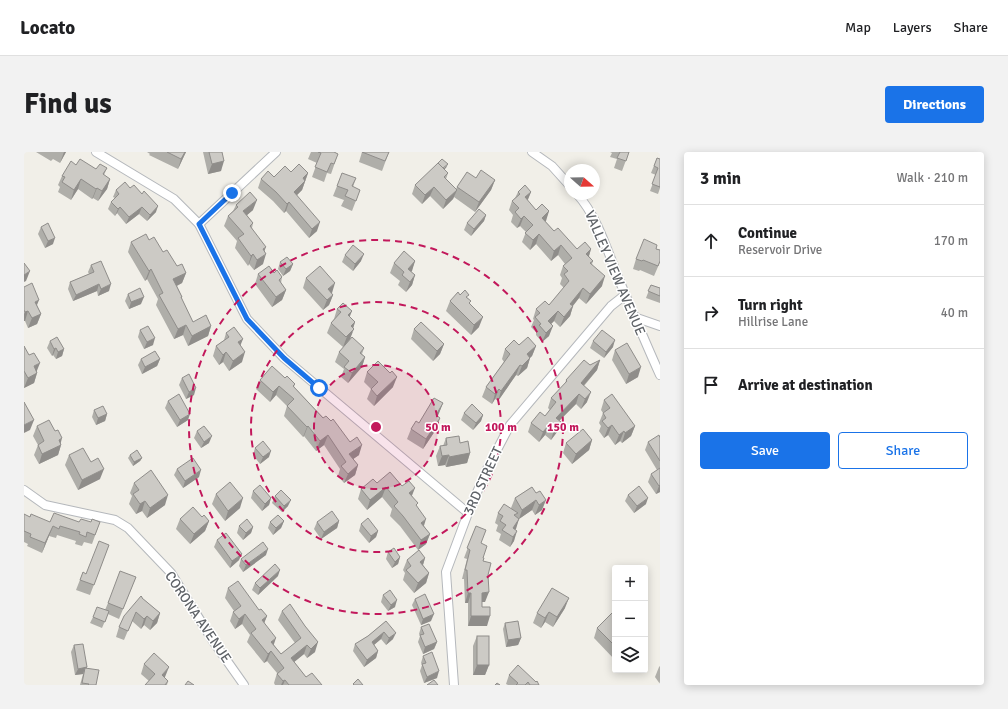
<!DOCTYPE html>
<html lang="en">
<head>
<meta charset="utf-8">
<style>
  body { margin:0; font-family:Signika,sans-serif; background:#f2f2f2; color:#202124 }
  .controls { position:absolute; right:12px; bottom:12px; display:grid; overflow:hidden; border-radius:4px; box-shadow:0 2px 10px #0003 }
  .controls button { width:36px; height:36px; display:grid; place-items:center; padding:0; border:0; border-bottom:1px solid #e0e0e0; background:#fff; color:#202124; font:20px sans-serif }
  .compass { position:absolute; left:540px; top:12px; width:36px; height:36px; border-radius:50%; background:#fff; box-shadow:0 2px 10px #0003; rotate:110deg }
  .stop { position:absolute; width:12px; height:12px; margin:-9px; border:3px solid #1a73e8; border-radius:50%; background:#fff }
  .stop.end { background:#1a73e8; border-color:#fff; box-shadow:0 1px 4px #0008 }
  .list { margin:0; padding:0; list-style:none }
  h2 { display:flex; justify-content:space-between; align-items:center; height:52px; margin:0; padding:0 16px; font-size:17px }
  h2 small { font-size:13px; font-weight:400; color:#757577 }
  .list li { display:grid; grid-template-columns:26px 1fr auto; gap:12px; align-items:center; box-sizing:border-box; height:72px; padding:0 16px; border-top:1px solid #e0e0e0 }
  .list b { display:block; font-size:15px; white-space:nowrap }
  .list p { margin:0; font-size:13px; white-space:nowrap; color:#757577 }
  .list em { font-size:13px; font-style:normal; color:#757577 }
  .actions { display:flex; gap:8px; padding:12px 16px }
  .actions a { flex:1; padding:9px 0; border:1px solid #1a73e8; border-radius:4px; text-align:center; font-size:14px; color:#1a73e8 }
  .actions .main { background:#1a73e8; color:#fff }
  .icon { flex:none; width:22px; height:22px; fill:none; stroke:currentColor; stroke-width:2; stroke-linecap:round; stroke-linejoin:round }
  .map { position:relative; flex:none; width:636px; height:533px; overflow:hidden; border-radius:4px }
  header { display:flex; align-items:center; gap:24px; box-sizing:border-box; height:56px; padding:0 20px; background:#fff; border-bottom:1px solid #e0e0e0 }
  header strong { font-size:19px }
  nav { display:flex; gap:22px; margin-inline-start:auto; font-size:14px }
  .intro { display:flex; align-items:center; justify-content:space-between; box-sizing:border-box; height:96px; padding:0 24px }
  h1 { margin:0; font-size:28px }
  .button { padding:10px 18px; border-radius:4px; background:#1a73e8; color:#fff; font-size:14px; font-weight:700 }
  main { display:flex; gap:24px; padding:0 24px }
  aside { flex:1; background:#fff; border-radius:4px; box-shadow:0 2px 10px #0003 }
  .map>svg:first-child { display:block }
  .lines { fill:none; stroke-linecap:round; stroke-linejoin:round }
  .minor-casing { stroke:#b5b8bc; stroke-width:10 }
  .minor { stroke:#fff; stroke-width:8 }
  .wall { fill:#afaea9 }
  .shaded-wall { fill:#8f8d8a }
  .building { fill:#cccac5; stroke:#8f8d8a }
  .route { stroke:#1a73e8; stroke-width:5 }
  .ring { fill:none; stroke:#c2185b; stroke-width:2; stroke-dasharray:7 5 }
  .labels { text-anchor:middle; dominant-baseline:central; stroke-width:3; stroke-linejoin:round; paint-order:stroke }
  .street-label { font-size:14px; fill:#5f6368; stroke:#fff }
  .centre { fill:#c2185b; stroke:#fff; stroke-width:2 }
  .ring-label { font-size:12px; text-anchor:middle; font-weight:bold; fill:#c2185b; stroke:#fff; stroke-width:3; stroke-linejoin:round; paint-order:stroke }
</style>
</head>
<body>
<header>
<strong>Locato</strong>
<nav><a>Map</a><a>Layers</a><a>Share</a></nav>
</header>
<div class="intro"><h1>Find us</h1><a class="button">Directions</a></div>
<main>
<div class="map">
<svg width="636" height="533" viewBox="0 0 636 533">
  <rect width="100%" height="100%" fill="#f1efe8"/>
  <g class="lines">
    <g class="minor-casing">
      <g id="minor">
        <polyline points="72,0 150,47 175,72 223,167 260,206 444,361"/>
        <polyline points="508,0 528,14 546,34"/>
        <path d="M553 42C574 65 584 101 596 130 609 161 622 192 636 223"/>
        <polyline points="175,72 252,0"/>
        <polyline points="610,165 636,174"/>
        <polyline points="0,338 21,353 91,368 104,376 147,421 189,489 220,533"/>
        <polyline points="430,533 422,420 444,361 464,315 486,273 587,154 601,143"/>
      </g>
    </g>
    <use href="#minor" class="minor"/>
  </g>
  <g class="wall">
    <polygon points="12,0 42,0 36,11 29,7 27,9"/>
    <polygon points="123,0 162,0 154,17 125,3 126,2"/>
    <polygon points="179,0 198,0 197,19 184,22"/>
    <polygon points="287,0 310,0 314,2 307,22 303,21 300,30 288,25 293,11 284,7"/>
    <polygon points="338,0 365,0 358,19 335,10"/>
    <polygon points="586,0 605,0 598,19 590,16 593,7 586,5 588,1"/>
    <polygon points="633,6 636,7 636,36 634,42 626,39 632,23 627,21"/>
    <polygon points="52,13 72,17 83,16 80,23 86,27 83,37 74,49 69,46 68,47 54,37 47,48 34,40 36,35 34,33 38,24"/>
    <polygon points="422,16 420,17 424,21 422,27 432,37 433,35 452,26 471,28 467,38 451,60 430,45 429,47 419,57 406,44 398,52 388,42 391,33"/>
    <polygon points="267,20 284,21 278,38 273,43 293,79 285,86 262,59 260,61 249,49 234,36 237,27 250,25"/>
    <polygon points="332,26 329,35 336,38 328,59 317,54 320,48 309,44 313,34"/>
    <polygon points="106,36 132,60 123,69 115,62 102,72 93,61 91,64 84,57 87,50 91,46 89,45 92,38"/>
    <polygon points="494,40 507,40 503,48 512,58 525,59 521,69 530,79 553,97 567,97 565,104 569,109 568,112 578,134 562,152 555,146 549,154 546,164 536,175 530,169 527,172 525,184 518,190 512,183 512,180 507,175 510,168 509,167 512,157 525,153 540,136 536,132 538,126 536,123 539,114 541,112 534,103 527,109 512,92 506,98 498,90 502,80 496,74 493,76 487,70 489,63 485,58 488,49 491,46"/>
    <polygon points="212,53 229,58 223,63 229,71 228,76 240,99 239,112 230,118 225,112 224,114 211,96 213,89 200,74 204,64 209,59"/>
    <polygon points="462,63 460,69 447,84 440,78 443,71"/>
    <polygon points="17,75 29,92 21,96 14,82"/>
    <polygon points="125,88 153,114 162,121 158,131 153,134 158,145 157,147 169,170 187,174 184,184 164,194 159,183 150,187 132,153 134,147 123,127 121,129 104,100 107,90"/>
    <polygon points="632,97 636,110 630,124 616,118 615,119 609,117 612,107"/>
    <polygon points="321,103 337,109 329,119 318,110"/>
    <polygon points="391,109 387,120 391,123 388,133 382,140 374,133 376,129 366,121 370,111"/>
    <polygon points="256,110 269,112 266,119 259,124 254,117"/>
    <polygon points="67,113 85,139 74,144 73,139 49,149 44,137 46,130 65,122 64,120"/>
    <polygon points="250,121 258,125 257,131 262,138 258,148 248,155 231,132 234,122"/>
    <polygon points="282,126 308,141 307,141 309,143 305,153 299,158 279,136"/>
    <polygon points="627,133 636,136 636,151 622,146"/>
    <polygon points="0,135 13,153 17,162 13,172 4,176 1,169 0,169"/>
    <polygon points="104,142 117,152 105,157 101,149"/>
    <polygon points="436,143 444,146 455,175 447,183 422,159 426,149"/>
    <polygon points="313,157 326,165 331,170 329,176 326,187 340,196 338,202 341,205 338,215 324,231 317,225 320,217 311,210 315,200 324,190 319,195 303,181 307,171 310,167"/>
    <polygon points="390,177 420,192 416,202 409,209 387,187"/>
    <polygon points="116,178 129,193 120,197 114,185"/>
    <polygon points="202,181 217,194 218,210 205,219 199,210 195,213 189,204 192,194 200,188"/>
    <polygon points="26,189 40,197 38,204 32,207 29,203 28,204 23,196"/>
    <polygon points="569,189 589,195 580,206 566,196"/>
    <polygon points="495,193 512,194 508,204 506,206 503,216 494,224 492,223 474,249 471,247 468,252 458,245 462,235 480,210 478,207 481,197"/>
    <polygon points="0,194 13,221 10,231 0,236"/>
    <polygon points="591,198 614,225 602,232 588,208"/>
    <polygon points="117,207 136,207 133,214 118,222 114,213"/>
    <polygon points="576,208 573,218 560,234 563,250 557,257 552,252 535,269 533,280 527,288 521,283 515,290 504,280 507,271 521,264 526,258 524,256 527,246 541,232 542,228 566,213"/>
    <polygon points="343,220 369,235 350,254 343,247 347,237 340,230"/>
    <polygon points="158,226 170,243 162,247 155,233"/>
    <polygon points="261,226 271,232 270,235 335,303 329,307 334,313 331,323 320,331 314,324 316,317 300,293 292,299 280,284 279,285 260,264 263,254 252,243 246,250 232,237 236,228"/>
    <polygon points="580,248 611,274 607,284 598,291 596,289 591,293 584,283 580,286 575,279 577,274 575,271 579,261 577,258"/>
    <polygon points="144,249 164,268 153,275 141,256"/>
    <polygon points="419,251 415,261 414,264 413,276 399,297 383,287 387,277 395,271"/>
    <polygon points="70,258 83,262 81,269 72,273 68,265"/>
    <polygon points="440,261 459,263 457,269 449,278 437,268"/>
    <polygon points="13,274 37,293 34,303 15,312 10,303 14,293 9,284"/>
    <polygon points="173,279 185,291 177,296 170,286"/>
    <polygon points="422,286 436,291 446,301 443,311 422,315 421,313 414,314 412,304 416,294 419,294"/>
    <polygon points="636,286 636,340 632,342 624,330 627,322 633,318 621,298 624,290"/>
    <polygon points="568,288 565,298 548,312 539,301 542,291"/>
    <polygon points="231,296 245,305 236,312 229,303"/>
    <polygon points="45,303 67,310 76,327 54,338 41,313"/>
    <polygon points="106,303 118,306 116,309 109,314 104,306"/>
    <polygon points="153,317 175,325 159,336 150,323"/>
    <polygon points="110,331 141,353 123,366 118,359 112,362 105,352 108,344 106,341"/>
    <polygon points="353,331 378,334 388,344 393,354 400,374 406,382 402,392 394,398 376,374 366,364 368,357 358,345 343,358 334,347 337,337"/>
    <polygon points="508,335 518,358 511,363 508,358 495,367 491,377 490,389 486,395 475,388 477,382 472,379 474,373 471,371 474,361 487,356 491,346"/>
    <polygon points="229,339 247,346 245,353 238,359 227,346"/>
    <polygon points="192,342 216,356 201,369 188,352"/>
    <polygon points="604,343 622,352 610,361 601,349"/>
    <polygon points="251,344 264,354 258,360 248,351"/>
    <polygon points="0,363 26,370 76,370 68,392 60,390 58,394 51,392 52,389 33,383 32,386 25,384 18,401 3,394 4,392 0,390"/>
    <polygon points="178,365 185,369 181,379 166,392 152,377 156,367"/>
    <polygon points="260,369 257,376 249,383 244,376 246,370"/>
    <polygon points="315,369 313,376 297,387 290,377 293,370"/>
    <polygon points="337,372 354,379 352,385 345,391 335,379"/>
    <polygon points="215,374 229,375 227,381 219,388 213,381"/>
    <polygon points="452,374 457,392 459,409 464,423 461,450 458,450 458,455 463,474 444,474 444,451 441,451 440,427 438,427 443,407 440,406"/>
    <polygon points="193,388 215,408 206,416 190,395"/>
    <polygon points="85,393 66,443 52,438 59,420 62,422"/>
    <polygon points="364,400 376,405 374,412 368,416 362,407"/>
    <polygon points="242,403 219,420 215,414 217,407"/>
    <polygon points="401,406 399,413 405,421 402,431 390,441 379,428 381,421 379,418 383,408"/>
    <polygon points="254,424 234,443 228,438 231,431"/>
    <polygon points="112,425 95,467 84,462 78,476 66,471 69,465 81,458 84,451"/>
    <polygon points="204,436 243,464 240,471 250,493 257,502 271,491 254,468 258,459 291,500 283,506 280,502 270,510 282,525 298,533 251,533 250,531 253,521 243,509 240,511 223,490 226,483 218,472 211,477 206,469 209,460 210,459 201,446"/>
    <polygon points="359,443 371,455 364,459 357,450"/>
    <polygon points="118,446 136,461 133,471 126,478 120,473 117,477 108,469 100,488 92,485 95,475"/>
    <polygon points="391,447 407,469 397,473 388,453"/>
    <polygon points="541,456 529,475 521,470 517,476 509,471 513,461"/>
    <polygon points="591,464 591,508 570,486 573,476"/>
    <polygon points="362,469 369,487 362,493 357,487 350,493 354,499 352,506 340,515 329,499 331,492 344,484"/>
    <polygon points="481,471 497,486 494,493 482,495 479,477"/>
    <polygon points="397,475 413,490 410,497 399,502 394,490 396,484 395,482"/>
    <polygon points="453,484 465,513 461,523 449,523 449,494"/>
    <polygon points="50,493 63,516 72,533 56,533 59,522 51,523 47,500"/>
    <polygon points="399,504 413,526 400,531 396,519 398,513 397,511"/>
    <polygon points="120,512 141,525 140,526 144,529 143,533 121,533 125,529 117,522"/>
    <polygon points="636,514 636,532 631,525 635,515"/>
    <polygon points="485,523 515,533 484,533 482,532"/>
  </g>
  <g class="shaded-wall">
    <polygon points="40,0 42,0 36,11"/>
    <polygon points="161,0 162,0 160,4 154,17 157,7"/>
    <polygon points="200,9 197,19 184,22 188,12"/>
    <polygon points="424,12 422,16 416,21 418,18"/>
    <polygon points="284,21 278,38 267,49 270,40 279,26"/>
    <polygon points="57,27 54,37 47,48 50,38"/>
    <polygon points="86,27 83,37 74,49 78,39"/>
    <polygon points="471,28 467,38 451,60 455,50"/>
    <polygon points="410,35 406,44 398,52 401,43"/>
    <polygon points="73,36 69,46 68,47 72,37"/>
    <polygon points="433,38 429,47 419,57 422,48"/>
    <polygon points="507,40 503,50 501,45"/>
    <polygon points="233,48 229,58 216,69 219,59"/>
    <polygon points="265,50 262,59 260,61 263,52"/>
    <polygon points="134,54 132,60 123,69 126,63"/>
    <polygon points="96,55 93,61 91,64 94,57"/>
    <polygon points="118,55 115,62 102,72 105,65"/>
    <polygon points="525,59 522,69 515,76 518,66"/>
    <polygon points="462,63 460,69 447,84 450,77"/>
    <polygon points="500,64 496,74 493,76 497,67"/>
    <polygon points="296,70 293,79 285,86 288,77"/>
    <polygon points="515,82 512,92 506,98 509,88"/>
    <polygon points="31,86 29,92 21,96 24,89"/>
    <polygon points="537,93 534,103 527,109 530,99"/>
    <polygon points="242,95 238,105 242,102 239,112 230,118 233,108 239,97"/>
    <polygon points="567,97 564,107 562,102"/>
    <polygon points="229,102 225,112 224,114 227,104"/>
    <polygon points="340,102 337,109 329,119 331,112"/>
    <polygon points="391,109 388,119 381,126 384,117"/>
    <polygon points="269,112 266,119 259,124 262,117"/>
    <polygon points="127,117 123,127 121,129 125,119"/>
    <polygon points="6,119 2,129 0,130 0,123"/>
    <polygon points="162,121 158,131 146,137 149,127"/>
    <polygon points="391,123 388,133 382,140 386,130"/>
    <polygon points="581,124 578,134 562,152 566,142"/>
    <polygon points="311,131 308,141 301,147 304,137"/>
    <polygon points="75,132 73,139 49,149 52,143"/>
    <polygon points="87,132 85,139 74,144 77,137"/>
    <polygon points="559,136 555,146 543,161 546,152"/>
    <polygon points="262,138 258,148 248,155 252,145"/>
    <polygon points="309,143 305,153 299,158 303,148"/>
    <polygon points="120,145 117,152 105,157 107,150"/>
    <polygon points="15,148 11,158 11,150"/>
    <polygon points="549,154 546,164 536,175 540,165"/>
    <polygon points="4,159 1,169 0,169 0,162 1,160"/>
    <polygon points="328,159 324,169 324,163"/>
    <polygon points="534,159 530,169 520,179 524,169"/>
    <polygon points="17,162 13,172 4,176 8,166"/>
    <polygon points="459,165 455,175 447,183 450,173"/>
    <polygon points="331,170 328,180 330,177 326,187 319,195 327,174"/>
    <polygon points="162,173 159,183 150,187 154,177"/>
    <polygon points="187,174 184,184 164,194 168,184"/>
    <polygon points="529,174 525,184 518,190 522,181"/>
    <polygon points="131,186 129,193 120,197 123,190"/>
    <polygon points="219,187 215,197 214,190"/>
    <polygon points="591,188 589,195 580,206 582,200"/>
    <polygon points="420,192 416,202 409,209 413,199"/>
    <polygon points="512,194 508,204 499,212 503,202"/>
    <polygon points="32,196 29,203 28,204 30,197"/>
    <polygon points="40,197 38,204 32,207 34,200"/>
    <polygon points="202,200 199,210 195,213 199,203"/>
    <polygon points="221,200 218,210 205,219 209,209"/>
    <polygon points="341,205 338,215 324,231 328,221"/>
    <polygon points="506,206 503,216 494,224 498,214"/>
    <polygon points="136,207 133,214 118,222 121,215"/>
    <polygon points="576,208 573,218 553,241 557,231"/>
    <polygon points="16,211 12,221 10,214"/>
    <polygon points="496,213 492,223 474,249 477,239"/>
    <polygon points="617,215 614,225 602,232 605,222"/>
    <polygon points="13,221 10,231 0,236 4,226"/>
    <polygon points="373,225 369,235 350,254 353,244"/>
    <polygon points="255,234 252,243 246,250 249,240"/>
    <polygon points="172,236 170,243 162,247 165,240"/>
    <polygon points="475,237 471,247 468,252 471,242"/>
    <polygon points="567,240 563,250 557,257 561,247"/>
    <polygon points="555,242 552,252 528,276 532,266"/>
    <polygon points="419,251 415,261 408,273 412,263"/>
    <polygon points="83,262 81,269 72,273 74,266"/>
    <polygon points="166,262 164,268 153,275 156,268"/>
    <polygon points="459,263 457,269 449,278 452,271"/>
    <polygon points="416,266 413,276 399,297 402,287"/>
    <polygon points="10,268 6,278 0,281 0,273"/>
    <polygon points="537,270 533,280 527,288 530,278"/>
    <polygon points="525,273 521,283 515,290 519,280"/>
    <polygon points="588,273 584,283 580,286 584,276"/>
    <polygon points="284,274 280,284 279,285 283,275"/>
    <polygon points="611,274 607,284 598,291 601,281"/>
    <polygon points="600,279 596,289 591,293 595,283"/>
    <polygon points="304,283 300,293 292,299 296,289"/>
    <polygon points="188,284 185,291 177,296 180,290"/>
    <polygon points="38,286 36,294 37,293 34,303 15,312 18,302 35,288"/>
    <polygon points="568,288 565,298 548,312 552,302"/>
    <polygon points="338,293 335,303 322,312 325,302"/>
    <polygon points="247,299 245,305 236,312 239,305"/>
    <polygon points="446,301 443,311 422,315 425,305"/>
    <polygon points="425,303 421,313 414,314 418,304"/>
    <polygon points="118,306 116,309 109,314 110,310"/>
    <polygon points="334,313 331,323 320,331 324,322"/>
    <polygon points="80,317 76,327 54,338 58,328"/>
    <polygon points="177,318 175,325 159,336 161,329"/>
    <polygon points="636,333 636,340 632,342 635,334"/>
    <polygon points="362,335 358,345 343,358 346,348"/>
    <polygon points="391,336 387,346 385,341"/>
    <polygon points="144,343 141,353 123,366 126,356"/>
    <polygon points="219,346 216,356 201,369 204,359"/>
    <polygon points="247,346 245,353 238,359 241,352"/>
    <polygon points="624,346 622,352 610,361 613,354"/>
    <polygon points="267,348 264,354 258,360 260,354"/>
    <polygon points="512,348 508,358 495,367 492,377 487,383 489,376 495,367 498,358"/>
    <polygon points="522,348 518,358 511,363 515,353"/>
    <polygon points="121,349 118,359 112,362 116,352"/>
    <polygon points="402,367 399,377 397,371"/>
    <polygon points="185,369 181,379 166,392 170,382"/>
    <polygon points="260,369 257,376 249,383 252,376"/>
    <polygon points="315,369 313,376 297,387 300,380"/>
    <polygon points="29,374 25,384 18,401 21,391"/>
    <polygon points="229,375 227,381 219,388 222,381"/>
    <polygon points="354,379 352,385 345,391 347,384"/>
    <polygon points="493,379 490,389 486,395 489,385"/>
    <polygon points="406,382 402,392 394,398 397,388"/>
    <polygon points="244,397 242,403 219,420 222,413"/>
    <polygon points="218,402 215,408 206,416 208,409"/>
    <polygon points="376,405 374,412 368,416 371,410"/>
    <polygon points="401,406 398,416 396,410"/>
    <polygon points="256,418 254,424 234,443 236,436"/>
    <polygon points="405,421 402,431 390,441 394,431"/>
    <polygon points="465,440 461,450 455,450 458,441"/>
    <polygon points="444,441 447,441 444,451 441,451"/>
    <polygon points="545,446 541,456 529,475 533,465"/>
    <polygon points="373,448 371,455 364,459 367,453"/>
    <polygon points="525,460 521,470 517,476 521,466"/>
    <polygon points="136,461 133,471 126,478 129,469"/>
    <polygon points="221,462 218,472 211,477 215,467"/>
    <polygon points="410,462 407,469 397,473 399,467"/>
    <polygon points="123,464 120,473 117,477 120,467"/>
    <polygon points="243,464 239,474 238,468"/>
    <polygon points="447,464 466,464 463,474 444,474"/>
    <polygon points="360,480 357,487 345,497 348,490"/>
    <polygon points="372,481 369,487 362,493 365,486"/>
    <polygon points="252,486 249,495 247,490"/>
    <polygon points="497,486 494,493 482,495 484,488"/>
    <polygon points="294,490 291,500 283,506 287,497"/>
    <polygon points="413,490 410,497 399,502 401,495"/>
    <polygon points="283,493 280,502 264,515 267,506"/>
    <polygon points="247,499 243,509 240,511 244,502"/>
    <polygon points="354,499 352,506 340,515 343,508"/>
    <polygon points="453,513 465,513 461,523 449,523"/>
    <polygon points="63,515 60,522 61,516 59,522 51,523 54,517"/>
    <polygon points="145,515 141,525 134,533 138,523"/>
    <polygon points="415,519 413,526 400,531 403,525"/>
    <polygon points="261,528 259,533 257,533 259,529"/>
  </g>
  <g class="building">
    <polygon points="143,0 161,0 157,7"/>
    <polygon points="185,0 198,0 200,9 188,12"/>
    <polygon points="294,0 310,0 314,2 310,12 307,11 303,20 291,15 297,1"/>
    <polygon points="338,0 365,0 361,9"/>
    <polygon points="596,0 605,0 602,9 593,6"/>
    <polygon points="633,6 636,7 636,35 628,32 634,16 630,14"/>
    <polygon points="56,7 72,17 76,12 83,16 79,22 86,27 78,39 73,36 72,37 57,27 50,38 38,30 41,25 38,24 47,9 52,13"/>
    <polygon points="418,7 424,12 419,16 414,11"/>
    <polygon points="414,11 424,21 420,25 433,38 422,48 410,35 401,43 391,33"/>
    <polygon points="275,12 284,21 279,26 281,29 270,40 296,70 288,77 265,50 263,52 252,40 237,27 244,19 250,25 261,14 267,20"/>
    <polygon points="457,18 471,28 455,50 433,35 443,20 452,26"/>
    <polygon points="318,21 332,26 328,34 336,38 332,49 321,44 324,38 313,34"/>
    <polygon points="101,30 106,36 110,33 118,42 120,39 134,54 126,63 118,55 105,65 96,55 94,57 87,50 95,42 92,38"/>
    <polygon points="501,33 507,40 501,45 512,58 518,52 525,59 518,66 530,79 534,76 553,97 561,90 567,97 562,102 569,109 566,111 581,124 566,142 559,136 546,152 549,154 540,165 534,159 524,169 529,174 522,181 515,173 517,172 511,165 516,161 512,157 521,149 525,153 545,129 540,122 544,119 539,114 548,106 537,93 530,99 515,82 509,88 501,81 509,73 500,64 497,67 491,60 495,56 488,49 496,42 494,40"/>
    <polygon points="226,40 233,48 219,59 229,71 226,74 242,95 239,97 242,102 233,108 229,102 227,104 214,86 220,82 204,64 214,55 212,53"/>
    <polygon points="455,57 462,63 450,77 443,71"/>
    <polygon points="24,71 31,86 24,89 17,75"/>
    <polygon points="122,82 125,88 130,85 139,100 143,98 153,114 158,112 162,121 149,127 158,145 157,145 169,170 182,163 187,174 168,184 162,173 154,177 135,143 139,141 127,117 125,119 107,90"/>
    <polygon points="620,87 633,93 632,97 636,98 636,109 634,114 619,108 618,109 612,107"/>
    <polygon points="329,93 340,102 331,112 321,103"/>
    <polygon points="380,99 391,109 384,117 391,123 386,130 378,123 380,120 370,111"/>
    <polygon points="263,105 269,112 262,117 256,110"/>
    <polygon points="77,109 87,132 77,137 75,132 52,143 46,130 70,120 67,113"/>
    <polygon points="0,111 6,119 0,123"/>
    <polygon points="245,114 250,121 253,118 258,125 255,128 262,138 252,145 234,122"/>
    <polygon points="296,114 311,131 304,137 309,143 303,148 282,126"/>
    <polygon points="8,131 15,148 11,150 17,162 8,166 4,159 1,160 0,158 0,135"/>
    <polygon points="627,133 636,136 636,144 624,139"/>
    <polygon points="116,136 120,145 107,150 104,142"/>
    <polygon points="441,138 445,143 442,145 447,149 445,151 459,165 450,173 426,149 434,140 436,143"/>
    <polygon points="319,151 328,159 324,163 331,170 327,174 330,177 322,185 307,171 317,160 313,157"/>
    <polygon points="397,170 420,192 413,199 390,177"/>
    <polygon points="124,174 131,186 123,190 116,178"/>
    <polygon points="210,175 219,187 214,190 221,200 209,209 202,200 199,203 192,194 205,185 202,181"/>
    <polygon points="578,178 591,188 582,200 569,189"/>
    <polygon points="33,185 40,197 34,200 32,196 30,197 26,189"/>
    <polygon points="328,185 340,196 336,201 341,205 328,221 320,215 325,209 315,200"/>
    <polygon points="504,185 512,194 503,202 506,206 498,214 496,213 477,239 475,237 471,242 462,235 486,202 481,197 490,188 495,193"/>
    <polygon points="603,191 617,215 605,222 591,198"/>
    <polygon points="0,194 5,203 10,201 16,211 10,214 13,221 4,226 0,219"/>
    <polygon points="131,199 136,207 121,215 117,207"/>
    <polygon points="560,208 566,213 576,208 557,231 567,240 561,247 555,242 532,266 537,270 530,278 525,273 519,280 507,271 516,260 521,264 532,250 527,246 543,229 542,228"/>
    <polygon points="354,209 366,221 368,219 373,225 353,244 347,237 354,230 343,220"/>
    <polygon points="248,214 261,226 263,224 271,232 269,234 299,266 302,264 307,269 309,267 326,290 333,285 338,293 325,302 334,313 324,322 317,314 322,310 304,283 296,289 284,274 283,275 263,254 270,247 255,234 249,240 236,228"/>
    <polygon points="165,222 172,236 165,240 158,226"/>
    <polygon points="155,242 166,262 156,268 144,249"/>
    <polygon points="588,242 611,274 601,281 600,279 595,283 588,273 584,276 578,269 582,266 579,261 586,256 580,248"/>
    <polygon points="410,246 419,251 412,263 416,266 402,287 387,277 392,269 395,271"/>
    <polygon points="0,250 10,268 0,273"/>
    <polygon points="448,252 459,263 452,271 440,261"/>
    <polygon points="79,254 83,262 74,266 70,258"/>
    <polygon points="25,268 31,279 34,278 38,286 35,288 37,293 18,302 14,293 20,289 13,274"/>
    <polygon points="180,274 188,284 180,290 173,279"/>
    <polygon points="559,277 568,288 552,302 542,291"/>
    <polygon points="635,283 636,286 636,309 624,290"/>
    <polygon points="435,284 436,291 444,289 446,301 425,305 425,303 418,304 416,294 423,293 422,286"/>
    <polygon points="239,289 247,299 239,305 231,296"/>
    <polygon points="59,296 67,310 74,306 80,317 58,328 45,303"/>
    <polygon points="113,298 118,306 110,310 106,303"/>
    <polygon points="169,306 177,318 161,329 153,317"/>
    <polygon points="636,316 636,333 635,334 627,322"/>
    <polygon points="127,318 144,343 126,356 121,349 116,352 109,342 115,338 110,331"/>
    <polygon points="366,320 378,334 385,329 391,336 385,341 394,351 392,353 402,367 397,371 406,382 397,388 379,364 370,354 374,350 362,335 346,348 337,337 349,327 353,331"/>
    <polygon points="206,330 219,346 204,359 192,342"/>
    <polygon points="236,333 247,346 241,352 229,339"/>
    <polygon points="615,334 624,346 613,354 604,343"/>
    <polygon points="508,335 512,341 516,339 522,348 515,353 512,348 498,358 491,346"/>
    <polygon points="257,338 267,348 260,354 251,344"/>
    <polygon points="480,352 494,361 490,363 495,367 489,376 493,379 489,385 478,378 482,373 476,369 479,364 474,361"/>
    <polygon points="169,355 178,365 180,363 185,369 170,382 156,367"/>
    <polygon points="308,359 315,369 300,380 293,370"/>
    <polygon points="30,361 55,370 57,367 67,370 68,367 76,370 71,383 63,380 62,385 55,382 56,380 36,374 35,377 29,374 21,391 6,385 7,382 0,379 0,362 6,365 7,362 26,370"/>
    <polygon points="254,363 260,369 252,376 246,370"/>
    <polygon points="344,366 354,379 347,384 337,372"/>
    <polygon points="223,367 229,375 222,381 215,374"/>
    <polygon points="452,374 462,378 457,391 463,394 459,406 460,406 459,409 467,411 464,423 465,440 458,441 458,455 466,455 466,464 447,464 447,441 444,441 443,418 441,418 446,398 443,396"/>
    <polygon points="202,381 218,402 208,409 193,388"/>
    <polygon points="75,389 85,393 70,433 56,428 59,420 62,422"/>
    <polygon points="239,390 244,397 222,413 217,407"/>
    <polygon points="370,396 376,405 371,410 364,400"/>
    <polygon points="395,398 401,406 396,410 405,421 394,431 382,418 387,414 383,408"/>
    <polygon points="251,412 256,418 236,436 231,431"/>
    <polygon points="96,419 112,425 99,457 84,451"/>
    <polygon points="214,429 235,458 237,457 243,464 238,468 252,486 247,490 257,502 277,486 258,459 266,452 281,474 294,490 287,497 283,493 267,506 282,525 288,521 298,533 265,533 261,528 259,529 253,522 260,516 247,499 244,502 227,481 232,477 221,462 215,467 209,460 217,454 204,436"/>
    <polygon points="528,436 545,446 533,465 525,460 521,466 513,461"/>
    <polygon points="366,438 373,448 367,453 359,443"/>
    <polygon points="401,442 410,462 399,467 391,447"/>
    <polygon points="117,444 118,445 118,446 136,461 129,469 123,464 120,467 112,460 104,479 95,475 100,464"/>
    <polygon points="73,455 85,459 81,470 69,465"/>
    <polygon points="588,461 591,464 591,494 573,476"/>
    <polygon points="362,469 372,481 365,486 360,480 348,490 354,499 343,508 331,492 344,484"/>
    <polygon points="494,469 497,486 484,488 481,471"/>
    <polygon points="405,472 413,490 401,495 396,483 400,482 397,475"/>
    <rect x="453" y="484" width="12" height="29"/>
    <polygon points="59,492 63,515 54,517 50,493"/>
    <polygon points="408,500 415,519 403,525 398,512 402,511 399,504"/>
    <polygon points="130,501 145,515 138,523 144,529 141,533 121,533 131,522 120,512"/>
    <polygon points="494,513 512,530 513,529 515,533 506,533 504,530 501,533 492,533 494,531 485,523"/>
    <polygon points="61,516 75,518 72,533 64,533 65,532 58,531"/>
    <polygon points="334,527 339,533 330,533 329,532"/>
    <polygon points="410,528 414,533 403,533"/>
    <polygon points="164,529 170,533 161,533"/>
    <polygon points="473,531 476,533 471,533"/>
  </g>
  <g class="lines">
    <polyline class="route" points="208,41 175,72 223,167 260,206 295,236"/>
  </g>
  <circle cx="352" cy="275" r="62" fill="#c2185b" fill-opacity=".12"/>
  <g class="ring">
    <circle cx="352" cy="275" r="62"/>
    <circle cx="352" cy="275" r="125"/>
    <circle cx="352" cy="275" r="187"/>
  </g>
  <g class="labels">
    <g class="street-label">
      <text transform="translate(591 121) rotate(67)">VALLEY VIEW AVENUE</text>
      <text transform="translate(459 329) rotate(-65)">3RD STREET</text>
      <text transform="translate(174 465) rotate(56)">CORONA AVENUE</text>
    </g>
  </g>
  <circle cx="352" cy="275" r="6" class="centre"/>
  <g class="ring-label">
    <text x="414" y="279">50 m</text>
    <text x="477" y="279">100 m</text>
    <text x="539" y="279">150 m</text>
  </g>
</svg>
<div class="controls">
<button>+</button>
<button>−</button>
<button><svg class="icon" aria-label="layers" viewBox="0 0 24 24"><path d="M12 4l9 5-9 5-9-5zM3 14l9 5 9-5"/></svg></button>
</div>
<svg class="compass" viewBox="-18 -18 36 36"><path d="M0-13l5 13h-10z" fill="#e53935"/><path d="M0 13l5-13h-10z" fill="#757577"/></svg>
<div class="stop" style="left:295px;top:236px"></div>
<div class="stop end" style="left:208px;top:41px"></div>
</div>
<aside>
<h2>3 min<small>Walk · 210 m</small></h2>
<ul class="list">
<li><svg class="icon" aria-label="ahead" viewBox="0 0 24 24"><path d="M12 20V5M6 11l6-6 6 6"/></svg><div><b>Continue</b><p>Reservoir Drive</p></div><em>170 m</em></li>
<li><svg class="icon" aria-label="right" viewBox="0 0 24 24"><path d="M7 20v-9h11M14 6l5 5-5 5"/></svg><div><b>Turn right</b><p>Hillrise Lane</p></div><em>40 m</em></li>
<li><svg class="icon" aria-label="arrive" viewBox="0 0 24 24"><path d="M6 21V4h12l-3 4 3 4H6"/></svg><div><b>Arrive at destination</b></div></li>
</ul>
<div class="actions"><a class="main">Save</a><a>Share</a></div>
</aside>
</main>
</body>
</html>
